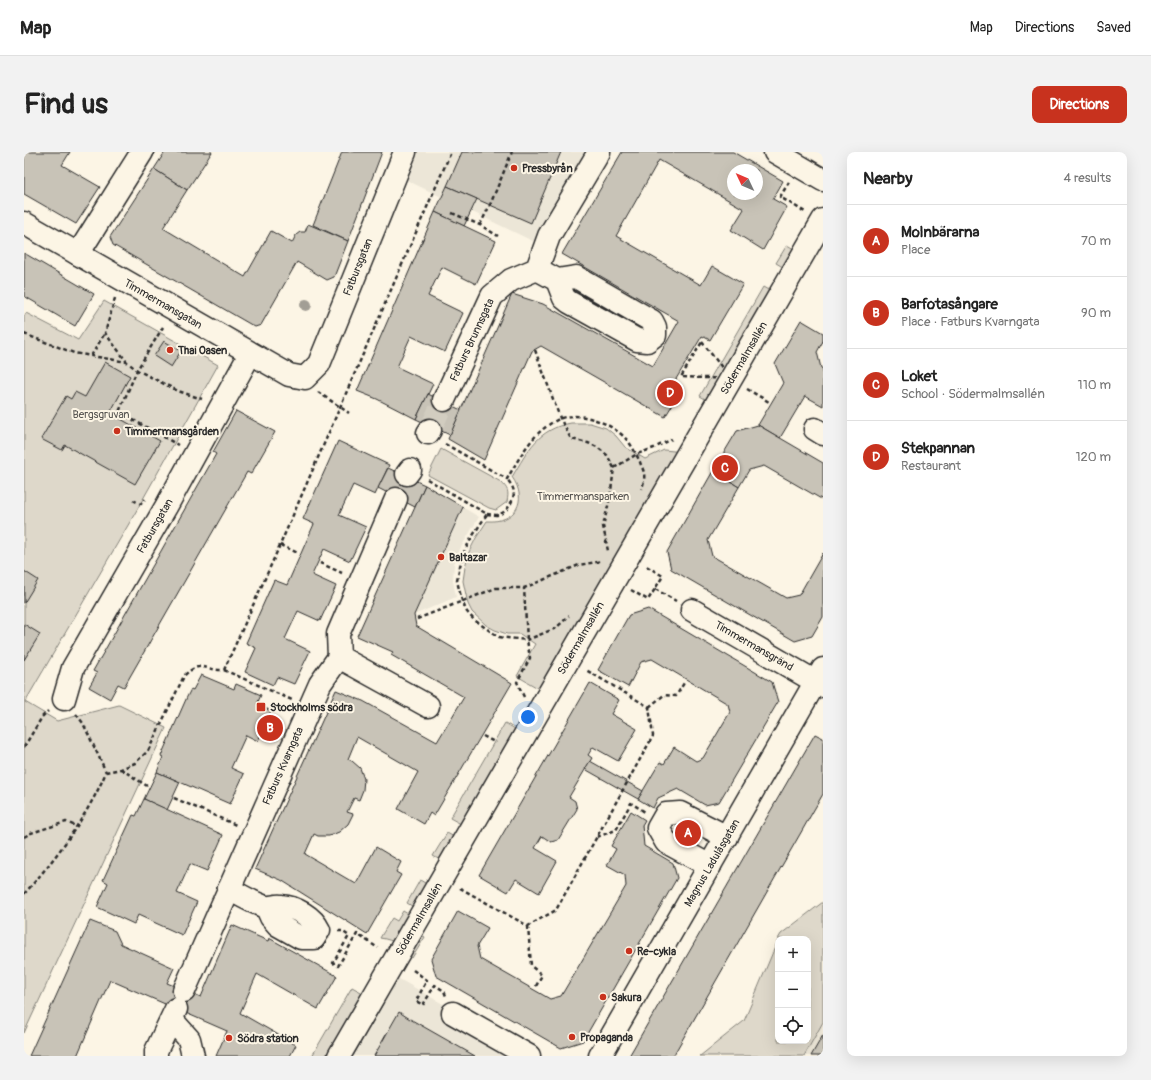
<!DOCTYPE html>
<html lang="en">
<head>
<meta charset="utf-8">
<style>
  body { margin:0; font-family:Pangolin,sans-serif; background:#f2f2f2; color:#222 }
  .controls { position:absolute; right:12px; bottom:12px; display:grid; overflow:hidden; border-radius:8px; box-shadow:0 4px 16px #0002 }
  .controls button { width:36px; height:36px; display:grid; place-items:center; padding:0; border:0; border-bottom:1px solid #e0e0e0; background:#fff; color:#222; font:20px sans-serif }
  .compass { position:absolute; left:703px; top:12px; width:36px; height:36px; border-radius:50%; background:#fff; box-shadow:0 4px 16px #0002; rotate:314deg }
  .you { position:absolute; left:504px; top:565px; width:14px; height:14px; margin:-10px; border:3px solid #fff; border-radius:50%; background:#1a73e8; box-shadow:0 0 0 6px #1a73e833 }
  .badge { display:grid; place-items:center; width:26px; height:26px; border-radius:50%; background:#c8321e; color:#fff; font-size:13px; font-weight:700 }
  .pin { position:absolute; translate:-50% -50%; border:2px solid #fff; box-shadow:0 1px 4px #0006 }
  .list { margin:0; padding:0; list-style:none }
  h2 { display:flex; justify-content:space-between; align-items:center; height:52px; margin:0; padding:0 16px; font-size:17px }
  h2 small { font-size:13px; font-weight:400; color:#767676 }
  .list li { display:grid; grid-template-columns:26px 1fr auto; gap:12px; align-items:center; box-sizing:border-box; height:72px; padding:0 16px; border-top:1px solid #e0e0e0 }
  .list b { display:block; font-size:15px; white-space:nowrap }
  .list p { margin:0; font-size:13px; white-space:nowrap; color:#767676 }
  .list em { font-size:13px; font-style:normal; color:#767676 }
  .icon { flex:none; width:22px; height:22px; fill:none; stroke:currentColor; stroke-width:2; stroke-linecap:round; stroke-linejoin:round }
  .map { position:relative; flex:none; width:799px; height:904px; overflow:hidden; border-radius:8px }
  header { display:flex; align-items:center; gap:24px; box-sizing:border-box; height:56px; padding:0 20px; background:#fff; border-bottom:1px solid #e0e0e0 }
  header strong { font-size:19px }
  nav { display:flex; gap:22px; margin-inline-start:auto; font-size:14px }
  .intro { display:flex; align-items:center; justify-content:space-between; box-sizing:border-box; height:96px; padding:0 24px }
  h1 { margin:0; font-size:28px }
  .button { padding:10px 18px; border-radius:8px; background:#c8321e; color:#fff; font-size:14px; font-weight:700 }
  main { display:flex; gap:24px; padding:0 24px }
  aside { flex:1; background:#fff; border-radius:8px; box-shadow:0 4px 16px #0002 }
  .map>svg:first-child { display:block }
  .built { fill:#ece6d7 }
  .green { fill:#ded8ca; stroke:#84827a }
  .building { fill:#c8c3b7; stroke:#2b2b2b; fill-rule:evenodd }
  .lines { fill:none; stroke-linecap:round; stroke-linejoin:round }
  .minor-tunnel { stroke:#d2cdc0; stroke-width:22; stroke-dasharray:22 11; stroke-linecap:butt }
  .minor-casing { stroke:#2b2b2b; stroke-width:25 }
  .path { stroke:#2b2b2b; stroke-width:2.5; stroke-dasharray:4 3; stroke-linecap:butt }
  .minor { stroke:#fcf5e5; stroke-width:22 }
  .tree { fill:#a29e95 }
  .poi-dot { fill:#c8321e; stroke:#fcf5e5; stroke-width:1.5 }
  .labels { text-anchor:middle; dominant-baseline:central; stroke-width:4; stroke-linejoin:round; paint-order:stroke }
  .poi-label { font-size:11px; font-weight:bold; fill:#2b2b2b; stroke:#fcf5e5; text-anchor:start }
  .street-label { font-size:11px; fill:#2b2b2b; stroke:#fcf5e5 }
  .park-label { font-size:11px; fill:#585653; stroke:#fcf5e5 }
</style>
</head>
<body>
<header>
<strong>Map</strong>
<nav><a>Map</a><a>Directions</a><a>Saved</a></nav>
</header>
<div class="intro"><h1>Find us</h1><a class="button">Directions</a></div>
<main>
<div class="map">
<svg width="799" height="904" viewBox="0 0 799 904">
  <rect width="100%" height="100%" fill="#fcf5e5"/>
  <filter id="ink" filterUnits="userSpaceOnUse"><feTurbulence type="fractalNoise" baseFrequency=".025" numOctaves="2"/><feDisplacementMap in="SourceGraphic" scale="8" xChannelSelector="R" yChannelSelector="G"/><feConvolveMatrix kernelMatrix="1 2 1 2 8 2 1 2 1" color-interpolation-filters="sRGB"/></filter>
  <g filter="url(#ink)">
    <g class="built">
      <polygon points="384,0 572,0 517,93 374,24"/>
      <polygon points="428,349 455,365 436,397 430,412 429,429 432,445 390,463"/>
      <polygon points="363,820 510,904 315,904"/>
      <polygon points="799,870 799,904 780,904"/>
    </g>
    <g class="green">
      <polygon points="763,93 784,105 774,124 752,111"/>
      <polygon points="739,135 760,147 697,256 676,244"/>
      <polygon points="80,149 194,213 110,363 1,550 33,569 95,553 142,576 0,881 0,165 2,161 54,188"/>
      <path d="M547 271H566L582 276 592 284 601 295 621 307 640 298 659 300 519 539 493 524 511 492 496 482H483L471 478 462 473 448 460 444 452 439 429 441 415 445 400 452 386 463 369C491 371 505 349 488 325 504 298 514 277 547 271Z"/>
      <path d="M417 297 477 330C484 337 485 339 483 350L472 358 465 356 404 323Z"/>
      <polygon points="481,571 510,588 455,682 426,666"/>
      <polygon points="423,681 448,695 434,718 409,704"/>
      <polygon points="396,728 421,743 408,766 383,751"/>
      <polygon points="799,750 799,870 780,904 676,904 720,869 754,788 754,889 784,889 784,787 754,787 757,782"/>
      <path d="M379 759 402 773 396 782 401 785 388 806C380 794 370 788 356 786L368 766 373 769Z"/>
      <polygon points="328,835 359,852 329,904 288,904"/>
    </g>
    <g class="building">
      <polygon points="0,0 46,0 38,13 76,35 52,72 0,42"/>
      <polygon points="141,0 188,0 163,38 130,17"/>
      <polygon points="318,0 358,0 324,89 289,73"/>
      <polygon points="438,0 537,0 507,71 423,34"/>
      <path d="M598 0H709L759 29 749 47 763 55 739 98 707 78 720 57 635 8 592 84 677 133 688 114 719 132 686 188 678 184 649 232 658 237 641 265 517 194 508 199 460 308 424 287 488 142 519 152 629 214 655 169 538 102ZM709 18H733V42H709Z"/>
      <polygon points="130,17 163,38 139,76 221,125 247,79 268,91 272,83 276,80 281,80 284,72 324,89 310,125 303,128 273,110 237,173 231,175 89,93 86,85"/>
      <polygon points="423,34 453,47 440,74 411,60"/>
      <polygon points="411,60 472,89 452,132 418,115 404,144 439,161 421,200 387,184 373,215 409,232 392,267 353,247 333,239"/>
      <polygon points="0,101 70,142 51,174 0,144"/>
      <polygon points="777,168 799,181 799,189 793,200 797,216 799,217 799,254 781,244 756,286 734,273 759,231 751,212"/>
      <polygon points="140,189 157,199 147,215 130,204"/>
      <polygon points="81,210 106,224 86,261 136,289 111,332 41,293 38,298 17,287 42,244 47,247 51,240 61,245"/>
      <polygon points="404,242 437,258 426,283 392,267"/>
      <polygon points="212,259 251,280 227,322 223,320 100,535 94,532 86,547 65,535 73,521 69,519 192,302 189,300"/>
      <polygon points="734,273 799,311 799,348 740,314 725,318 715,335 689,319 713,279"/>
      <polygon points="314,289 365,313 351,343 329,333 315,363 342,375 326,409 300,397 288,423 312,434 296,469 274,459 261,487 286,499 270,532 253,525 249,533 221,520 232,496 222,491 250,428 263,433 290,372 279,367"/>
      <polygon points="364,316 401,333 391,355 354,336"/>
      <polygon points="689,319 715,335 684,388 688,404 762,446 775,443 799,401 799,465 788,484 771,489 647,417 643,400"/>
      <polygon points="401,333 439,355 390,463 392,474 488,531 410,664 406,661 400,672 374,657 394,620 333,585 324,607 328,609 336,616 340,627 339,638 335,648 330,646 323,660 329,662 324,672 315,680 305,684 294,684 290,682 281,702 332,732 352,695 377,710 372,720 377,723 343,782 257,728 231,717 312,538 339,549 413,590 440,545 367,503 369,500 333,484"/>
      <polygon points="0,419 14,428 0,451"/>
      <polygon points="624,457 748,530 754,550 695,650 681,653 654,637 634,646 629,656 614,647 636,610 640,612 650,595 672,609 679,606 706,560 704,552 628,507 617,510 604,535 574,518 605,463"/>
      <polygon points="0,472 16,482 0,508"/>
      <polygon points="177,523 210,537 212,532 237,543 233,552 247,559 234,589 222,583 207,616 220,622 206,652 133,620 139,605 137,604 163,545 167,537 169,538"/>
      <polygon points="566,531 595,548 587,562 613,577 594,609 569,595 564,603 568,606 545,645 551,649 553,657 534,688 527,690 518,684 511,696 533,709 515,741 492,727 484,740 455,723"/>
      <polygon points="791,582 799,586 799,642 649,904 605,904"/>
      <polygon points="566,609 619,639 614,647 561,617"/>
      <polygon points="133,620 156,630 143,658 120,647"/>
      <polygon points="120,647 199,683 183,719 166,712 153,741 173,750 158,783 114,763 110,772 73,755 84,731 79,728 109,663 112,664"/>
      <polygon points="607,659 621,668 618,673 620,694 649,711 653,726 559,889 537,896 412,824 407,807 434,759 464,776 453,794 456,807 526,847 537,844 602,734 601,723 583,713 592,697 587,694"/>
      <polygon points="66,769 91,779 97,792 150,816 143,831 177,845 208,773 244,789 245,786 313,824 294,857 233,822 216,861 272,893 266,904 192,904 203,879 86,828 53,904 5,904"/>
      <polygon points="375,860 386,867 451,904 350,904"/>
      <polygon points="799,883 799,904 787,904"/>
    </g>
    <g class="lines">
      <polyline class="minor-tunnel" points="406,278 420,248"/>
      <g class="minor-casing">
        <g id="minor">
          <polyline points="751,0 799,28"/>
          <polyline points="0,71 265,223 281,226 295,212 381,0"/>
          <polyline points="54,102 118,0"/>
          <polyline points="513,117 533,128 540,146 545,150 613,188 623,189 631,183 631,175 628,169 552,125 533,128"/>
          <polyline points="420,248 468,144 487,128 513,117 525,84 575,0"/>
          <polyline points="791,277 799,282"/>
          <polyline points="404,281 406,278"/>
          <polyline points="383,322 386,318"/>
          <polyline points="668,458 799,534"/>
          <polyline points="315,505 404,554"/>
          <polyline points="40,547 49,516 143,353 226,202"/>
          <polyline points="686,714 642,690 634,676 642,662 656,661 703,685"/>
          <path d="M205 737C216 743 229 751 242 755 246 756 252 753 257 754 272 755 289 765 295 778L290 786H277L254 773 247 765 243 756"/>
          <polyline points="160,839 296,532 315,505 314,482 372,347"/>
          <polyline points="429,861 505,904"/>
          <polyline points="148,868 165,887 169,904"/>
          <polyline points="132,904 132,899 152,857"/>
          <polyline points="315,904 799,68"/>
          <polyline points="576,904 799,517"/>
        </g>
      </g>
      <g class="path">
        <polyline points="765,30 756,45 781,60"/>
        <polyline points="428,61 456,73 474,84"/>
        <polyline points="456,73 466,53 488,0"/>
        <polyline points="91,146 81,181 103,210 113,218 95,260 154,293"/>
        <polyline points="139,175 113,218 154,239 178,247"/>
        <polyline points="0,182 50,201 103,210"/>
        <polygon points="678,190 707,227 657,225"/>
        <polyline points="511,198 536,266 547,287 564,291 573,295 583,303 590,316 586,346 579,374 584,399"/>
        <polyline points="67,204 81,181"/>
        <polyline points="723,237 745,250"/>
        <polyline points="294,240 325,261"/>
        <path d="M421 292 483 327C497 303 509 279 535 267 555 258 588 271 602 287 608 293 612 302 616 310 617 314 620 318 620 322 621 326 619 333 618 337"/>
        <polyline points="590,316 613,302 630,296 648,287"/>
        <polyline points="403,327 463,362 448,385 440,400 436,414 433,429 438,449 443,460 450,468 475,485 503,488 532,476 545,464"/>
        <polyline points="109,348 117,352 121,347"/>
        <path d="M463 362C467 362 472 364 476 362 484 359 489 349 490 341 490 336 486 331 483 327"/>
        <polyline points="256,393 274,401"/>
        <polyline points="296,411 318,421"/>
        <polyline points="631,437 652,449"/>
        <polyline points="607,438 624,448 639,424 622,414"/>
        <polyline points="393,467 472,436 500,436 555,413 578,409"/>
        <polyline points="200,518 268,548"/>
        <polyline points="500,545 493,530 506,506 503,488 500,436"/>
        <polyline points="625,555 640,543 652,544 660,531"/>
        <polyline points="52,562 59,571 82,620"/>
        <polyline points="459,584 472,591"/>
        <polyline points="0,595 18,565 24,559"/>
        <polyline points="97,617 123,634"/>
        <polyline points="150,646 212,673"/>
        <polyline points="0,685 7,681 42,670 52,674"/>
        <polyline points="573,685 592,678 607,651 621,660"/>
        <polyline points="436,736 504,774 532,758 629,584 625,555 562,518"/>
        <path d="M0 742C30 709 65 662 82 620L97 617 111 611 124 599 160 524C176 507 182 519 200 518L256 393 427 0"/>
        <polyline points="504,774 507,814 518,823 511,836"/>
        <polyline points="314,779 318,779 325,784 309,811 314,814 333,782 354,796"/>
        <polyline points="389,818 403,828 392,849 399,853 411,833 420,839 422,844"/>
      </g>
      <use href="#minor" class="minor"/>
    </g>
    <circle class="tree" cx="282" cy="153" r="6"/>
  </g>
  <g class="poi-dot">
    <circle cx="490" cy="16" r="4"/>
    <circle cx="146" cy="198" r="4"/>
    <circle cx="93" cy="279" r="4"/>
    <circle cx="417" cy="405" r="4"/>
    <rect x="232" y="550" width="10" height="10" rx="2"/>
    <circle cx="605" cy="799" r="4"/>
    <circle cx="579" cy="845" r="4"/>
    <circle cx="548" cy="885" r="4"/>
    <circle cx="205" cy="886" r="4"/>
  </g>
  <g class="labels">
    <g class="poi-label">
      <text x="498" y="16">Pressbyrån</text>
      <text x="154" y="198">Thai Oasen</text>
      <text x="101" y="279">Timmermansgården</text>
      <text x="425" y="405">Baltazar</text>
      <text x="246" y="555">Stockholms södra</text>
      <text x="613" y="799">Re-cykla</text>
      <text x="587" y="845">Sakura</text>
      <text x="556" y="885">Propaganda</text>
      <text x="213" y="886">Södra station</text>
    </g>
    <g class="street-label">
      <text transform="translate(334 115) rotate(-68)">Fatbursgatan</text>
      <text transform="translate(139 152) rotate(30)">Timmermansgatan</text>
      <text transform="translate(448 188) rotate(-65)">Fatburs Brunnsgata</text>
      <text transform="translate(720 206) rotate(-60)">Södermalmsallén</text>
      <text transform="translate(131 374) rotate(-60)">Fatbursgatan</text>
      <text transform="translate(557 486) rotate(-60)">Södermalmsallén</text>
      <text transform="translate(730 494) rotate(30)">Timmermansgränd</text>
      <text transform="translate(259 614) rotate(-66)">Fatburs Kvarngata</text>
      <text transform="translate(688 711) rotate(-60)">Magnus Ladulåsgatan</text>
      <text transform="translate(395 767) rotate(-60)">Södermalmsallén</text>
    </g>
    <g class="park-label">
      <text x="77" y="262">Bergsgruvan</text>
      <text x="559" y="344">Timmermansparken</text>
    </g>
  </g>
</svg>
<div class="controls">
<button>+</button>
<button>−</button>
<button><svg class="icon" aria-label="locate" viewBox="0 0 24 24"><circle cx="12" cy="12" r="6"/><path d="M12 2v4M12 18v4M2 12h4M18 12h4"/></svg></button>
</div>
<svg class="compass" viewBox="-18 -18 36 36"><path d="M0-13l5 13h-10z" fill="#e53935"/><path d="M0 13l5-13h-10z" fill="#767676"/></svg>
<div class="you"></div>
<div class="pin badge" style="left:664px;top:681px">A</div>
<div class="pin badge" style="left:246px;top:576px">B</div>
<div class="pin badge" style="left:701px;top:316px">C</div>
<div class="pin badge" style="left:646px;top:241px">D</div>
</div>
<aside>
<h2>Nearby<small>4 results</small></h2>
<ul class="list">
<li><span class="badge">A</span><div><b>Molnbärarna</b><p>Place</p></div><em>70 m</em></li>
<li><span class="badge">B</span><div><b>Barfotasångare</b><p>Place · Fatburs Kvarngata</p></div><em>90 m</em></li>
<li><span class="badge">C</span><div><b>Loket</b><p>School · Södermalmsallén</p></div><em>110 m</em></li>
<li><span class="badge">D</span><div><b>Stekpannan</b><p>Restaurant</p></div><em>120 m</em></li>
</ul>
</aside>
</main>
</body>
</html>
